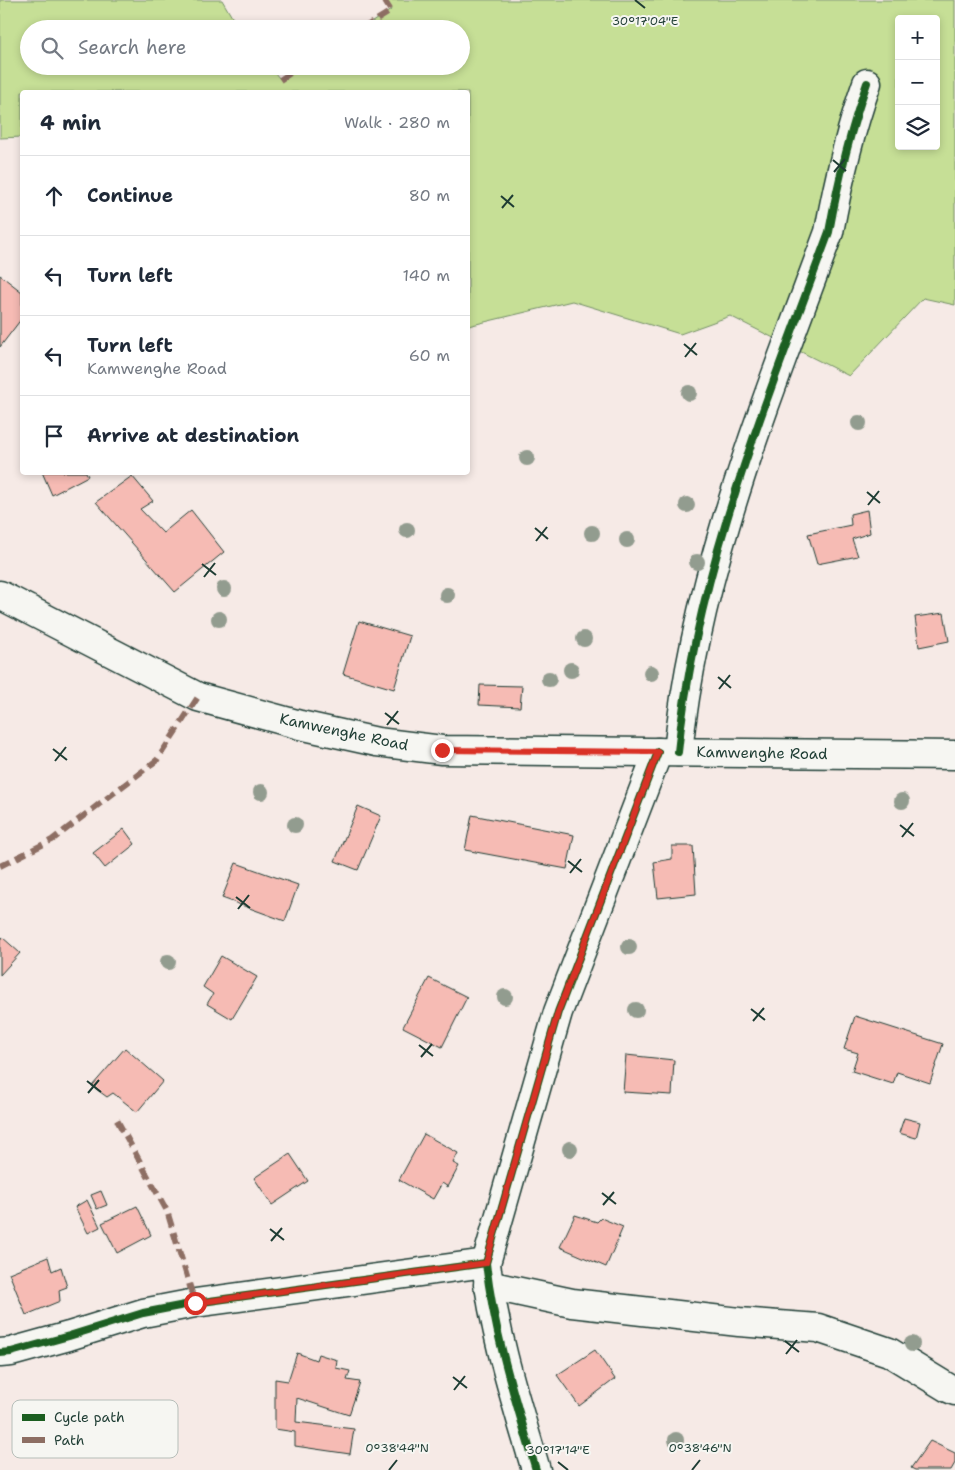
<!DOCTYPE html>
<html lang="en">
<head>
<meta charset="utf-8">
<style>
  body { margin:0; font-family:"Shantell Sans",sans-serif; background:#f2f2f3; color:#1f2937 }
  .controls { position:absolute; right:15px; top:15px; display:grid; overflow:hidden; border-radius:5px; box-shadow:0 2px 8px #0003 }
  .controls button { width:45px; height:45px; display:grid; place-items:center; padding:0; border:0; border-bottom:1px solid #e0e1e3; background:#fff; color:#1f2937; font:25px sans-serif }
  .stop { position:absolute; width:15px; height:15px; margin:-11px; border:4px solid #d93025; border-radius:50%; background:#fff }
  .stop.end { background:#d93025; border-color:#fff; box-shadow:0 1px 5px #0008 }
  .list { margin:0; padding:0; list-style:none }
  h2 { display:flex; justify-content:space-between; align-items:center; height:65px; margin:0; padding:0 20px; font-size:21px }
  h2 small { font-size:16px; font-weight:400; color:#747a83 }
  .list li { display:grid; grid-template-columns:32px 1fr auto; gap:15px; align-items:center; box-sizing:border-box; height:80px; padding:0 20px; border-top:1px solid #e0e1e3 }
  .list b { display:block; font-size:19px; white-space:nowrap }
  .list p { margin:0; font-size:16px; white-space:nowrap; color:#747a83 }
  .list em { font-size:16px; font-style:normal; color:#747a83 }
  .icon { flex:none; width:28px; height:28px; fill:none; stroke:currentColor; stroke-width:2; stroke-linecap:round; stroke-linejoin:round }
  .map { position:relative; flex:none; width:955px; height:1470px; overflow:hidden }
  .search { position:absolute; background:#fff; box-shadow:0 2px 8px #0003; left:20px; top:20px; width:450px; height:55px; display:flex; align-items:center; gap:12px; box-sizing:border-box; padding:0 18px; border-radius:28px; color:#747a83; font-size:19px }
  .panel { position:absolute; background:#fff; box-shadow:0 2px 8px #0003; left:20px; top:90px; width:450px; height:385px; border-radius:5px }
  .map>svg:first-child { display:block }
  .green { fill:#c6df96; stroke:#728e65; fill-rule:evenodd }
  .building { fill:#f6bbb4; stroke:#1f3d34 }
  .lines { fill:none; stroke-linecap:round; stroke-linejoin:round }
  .minor-casing { stroke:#1f3d34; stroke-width:31 }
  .major-casing { stroke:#1f3d34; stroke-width:31 }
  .minor { stroke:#f6f6f2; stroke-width:28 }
  .major { stroke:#f6f6f2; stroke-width:28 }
  .quiet { stroke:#8d6e63; stroke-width:6; stroke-dasharray:12 6; stroke-linecap:butt }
  .cycleway-casing { stroke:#f6f6f2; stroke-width:11 }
  .cycleway { stroke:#1b5e20; stroke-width:8 }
  .tree { fill:#929c8f }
  .route { stroke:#d93025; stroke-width:6 }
  .ticks { fill:none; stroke:#1f3d34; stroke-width:2 }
  .labels { text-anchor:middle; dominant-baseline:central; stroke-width:4; stroke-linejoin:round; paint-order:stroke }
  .street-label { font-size:15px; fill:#1f3d34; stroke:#f6f6f2 }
  .key { fill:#f6f6f2; stroke:#b6beb9; stroke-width:1 }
  .key-label { font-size:14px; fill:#1f3d34 }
  .ticks-label { font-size:12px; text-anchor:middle; fill:#1f3d34; stroke:#f6f6f2; stroke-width:4; stroke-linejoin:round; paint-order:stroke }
</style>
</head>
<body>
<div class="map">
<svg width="955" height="1470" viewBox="0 0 955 1470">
  <rect width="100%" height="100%" fill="#f6eae6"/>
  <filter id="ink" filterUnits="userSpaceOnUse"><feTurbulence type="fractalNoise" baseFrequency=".02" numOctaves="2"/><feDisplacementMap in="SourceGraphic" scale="10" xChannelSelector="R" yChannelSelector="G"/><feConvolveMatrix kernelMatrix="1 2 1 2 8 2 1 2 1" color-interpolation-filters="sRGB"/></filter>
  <g filter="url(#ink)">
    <path class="green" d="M0 0H222L239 29H29V66H269L280 79 301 66H461V29H361L391 10 385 0H955V305L923 298 849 376 730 316 680 334 572 301 468 326V92H22V137L0 138ZM899 19H936V146H899Z"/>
    <g class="building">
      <polygon points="0,275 22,292 22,318 0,347"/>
      <polygon points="42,472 86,472 88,476 52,495"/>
      <polygon points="132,476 153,501 140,509 163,533 191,510 224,552 175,592 96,502"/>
      <polygon points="867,510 870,533 852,539 858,556 817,564 808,534 851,525 850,514"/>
      <polygon points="944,613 949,641 919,647 915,617"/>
      <polygon points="359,621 410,636 394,689 343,674"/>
      <polygon points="480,685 522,686 520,707 479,705"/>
      <polygon points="358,806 381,816 358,870 335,861"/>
      <polygon points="472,815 574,835 567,869 465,850"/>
      <polygon points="124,829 135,844 105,868 93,853"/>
      <polygon points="672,846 693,846 696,894 658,898 654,862 672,859"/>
      <polygon points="236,863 298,885 285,921 222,898"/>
      <polygon points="2,937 20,953 0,975 0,940"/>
      <polygon points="221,956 257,977 232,1019 207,1004 213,994 203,987"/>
      <polygon points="429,978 467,997 442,1047 403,1027"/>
      <polygon points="855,1016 943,1044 930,1083 897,1072 893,1084 852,1071 858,1053 844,1049"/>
      <polygon points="125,1048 163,1081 137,1112 113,1093 107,1097 92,1086"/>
      <polygon points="626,1055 674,1060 672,1095 623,1092"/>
      <polygon points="904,1118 920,1122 916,1138 899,1133"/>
      <polygon points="424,1134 458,1153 453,1163 459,1166 448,1187 442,1183 433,1199 399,1180"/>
      <polygon points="290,1154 308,1181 272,1205 254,1178"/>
      <polygon points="101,1191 107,1205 97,1209 91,1195"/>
      <polygon points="87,1200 100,1227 88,1233 75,1207"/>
      <polygon points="137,1206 151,1235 117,1253 102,1223"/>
      <polygon points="575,1215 597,1222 601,1218 623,1227 606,1267 560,1247"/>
      <polygon points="48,1257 52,1271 61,1267 67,1287 59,1290 60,1301 26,1315 9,1273"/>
      <polygon points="595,1350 615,1379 579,1406 557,1375"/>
      <polygon points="297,1353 316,1360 318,1354 337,1360 336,1368 350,1371 347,1380 360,1382 349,1415 297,1398 296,1422 354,1429 350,1454 295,1446 295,1432 275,1429 275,1379 288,1381"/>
      <polygon points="930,1441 955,1453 955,1463 951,1470 915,1470 911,1468"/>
    </g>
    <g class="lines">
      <g class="minor-casing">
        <g id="minor">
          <path d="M678 752C696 571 767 400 829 232 838 182 850 131 867 83"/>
          <polyline points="488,1285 572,1303 739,1322 818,1328 889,1352 948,1388 955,1391"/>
          <polyline points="0,1353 11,1352 69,1336 143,1313 195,1303 486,1263"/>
          <path d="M536 1470C516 1402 494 1334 486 1263L558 1012 658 752"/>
        </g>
      </g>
      <g class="major-casing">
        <polyline id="major" points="0,595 198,697 300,725 377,742 442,750 955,755"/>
      </g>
      <use href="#minor" class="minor"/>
      <use href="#major" class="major"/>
      <g class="quiet">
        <polyline points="362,29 391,11 384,0"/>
        <polyline points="280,80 301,66"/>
        <polyline points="0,866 52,840 157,760 198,697"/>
        <polyline points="117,1120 167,1211 195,1303"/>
      </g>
      <g class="cycleway-casing">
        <g id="cycleway">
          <path d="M678 752C696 571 767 400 829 232 838 182 850 131 867 83"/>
          <polyline points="0,1353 11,1352 69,1336 143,1313 195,1303 486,1263"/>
          <path d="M536 1470C516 1402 494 1334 486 1263L558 1012 658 752"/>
        </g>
      </g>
      <use href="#cycleway" class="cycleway"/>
    </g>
    <g class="tree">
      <circle cx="689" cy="393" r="8"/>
      <circle cx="859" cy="423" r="8"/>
      <circle cx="527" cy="458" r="8"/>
      <circle cx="687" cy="505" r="8"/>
      <circle cx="407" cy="530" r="8"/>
      <circle cx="592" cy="533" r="8"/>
      <circle cx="627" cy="540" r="8"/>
      <circle cx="697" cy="562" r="8"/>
      <circle cx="224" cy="589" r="8"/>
      <circle cx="447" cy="595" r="8"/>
      <circle cx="219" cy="619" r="8"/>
      <circle cx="584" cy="639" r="8"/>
      <circle cx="571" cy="670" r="8"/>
      <circle cx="651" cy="673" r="8"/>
      <circle cx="549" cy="679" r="8"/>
      <circle cx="261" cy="792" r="8"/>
      <circle cx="902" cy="801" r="8"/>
      <circle cx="295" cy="825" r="8"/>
      <circle cx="629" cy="947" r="8"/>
      <circle cx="168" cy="962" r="8"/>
      <circle cx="505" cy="997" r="8"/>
      <circle cx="636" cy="1010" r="8"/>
      <circle cx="570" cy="1149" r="8"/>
      <circle cx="912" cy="1344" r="8"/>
      <circle cx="676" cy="1440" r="8"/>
    </g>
  </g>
  <g class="lines" filter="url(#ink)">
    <polyline class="route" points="195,1303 486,1263 558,1012 658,752 442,750"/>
  </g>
  <path class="ticks" d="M635 0 645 8M833 160 846 171M834 172 845 159M501 196 514 207M502 208 513 195M684 344 697 355M685 357 696 343M867 492 880 503M868 505 879 491M535 528 548 539M536 541 547 527M202 564 216 575M204 577 215 563M718 677 731 688M719 689 730 675M385 713 399 724M387 725 398 711M53 749 67 760M55 761 66 747M900 825 914 836M902 837 913 823M568 861 582 872M570 873 581 859M236 897 250 908M238 909 249 895M751 1009 765 1020M753 1021 764 1008M419 1045 433 1056M421 1057 432 1044M87 1081 101 1092M88 1093 99 1080M602 1193 616 1204M603 1205 614 1192M270 1229 284 1240M271 1241 282 1228M785 1341 799 1352M786 1354 797 1340M453 1377 467 1388M454 1390 465 1376M558 1462 568 1470M389 1470 397 1460M692 1470 700 1460"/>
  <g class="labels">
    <g class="street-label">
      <text transform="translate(344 732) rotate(12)">Kamwenghe Road</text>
      <text transform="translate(762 753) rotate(1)">Kamwenghe Road</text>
    </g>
  </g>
  <rect x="12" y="1400" width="166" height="58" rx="8" class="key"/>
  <rect x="22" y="1414" width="23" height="7" fill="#1b5e20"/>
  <rect x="22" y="1437" width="23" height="6" fill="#8d6e63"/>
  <g class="key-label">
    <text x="54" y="1422">Cycle path</text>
    <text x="54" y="1445">Path</text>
  </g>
  <g class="ticks-label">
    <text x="645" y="25">30°17'04"E</text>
    <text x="397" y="1452">0°38'44"N</text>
    <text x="700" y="1452">0°38'46"N</text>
    <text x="558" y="1454">30°17'14"E</text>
  </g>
</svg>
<div class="controls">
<button>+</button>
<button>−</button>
<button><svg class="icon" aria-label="layers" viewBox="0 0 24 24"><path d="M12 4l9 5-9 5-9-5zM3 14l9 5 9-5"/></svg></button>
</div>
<div class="stop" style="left:195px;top:1303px"></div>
<div class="stop end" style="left:442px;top:750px"></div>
<div class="search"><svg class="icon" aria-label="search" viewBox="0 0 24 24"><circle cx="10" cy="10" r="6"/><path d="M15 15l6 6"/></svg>Search here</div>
<section class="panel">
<h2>4 min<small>Walk · 280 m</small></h2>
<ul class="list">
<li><svg class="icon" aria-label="ahead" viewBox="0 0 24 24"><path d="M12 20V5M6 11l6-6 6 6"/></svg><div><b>Continue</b></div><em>80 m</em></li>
<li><svg class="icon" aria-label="left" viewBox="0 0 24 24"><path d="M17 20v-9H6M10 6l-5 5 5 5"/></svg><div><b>Turn left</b></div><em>140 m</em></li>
<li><svg class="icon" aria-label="left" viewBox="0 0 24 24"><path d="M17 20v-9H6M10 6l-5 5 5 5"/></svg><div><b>Turn left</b><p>Kamwenghe Road</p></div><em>60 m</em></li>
<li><svg class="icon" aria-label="arrive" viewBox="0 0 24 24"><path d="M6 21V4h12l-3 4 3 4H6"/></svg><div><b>Arrive at destination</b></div></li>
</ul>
</section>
</div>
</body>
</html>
